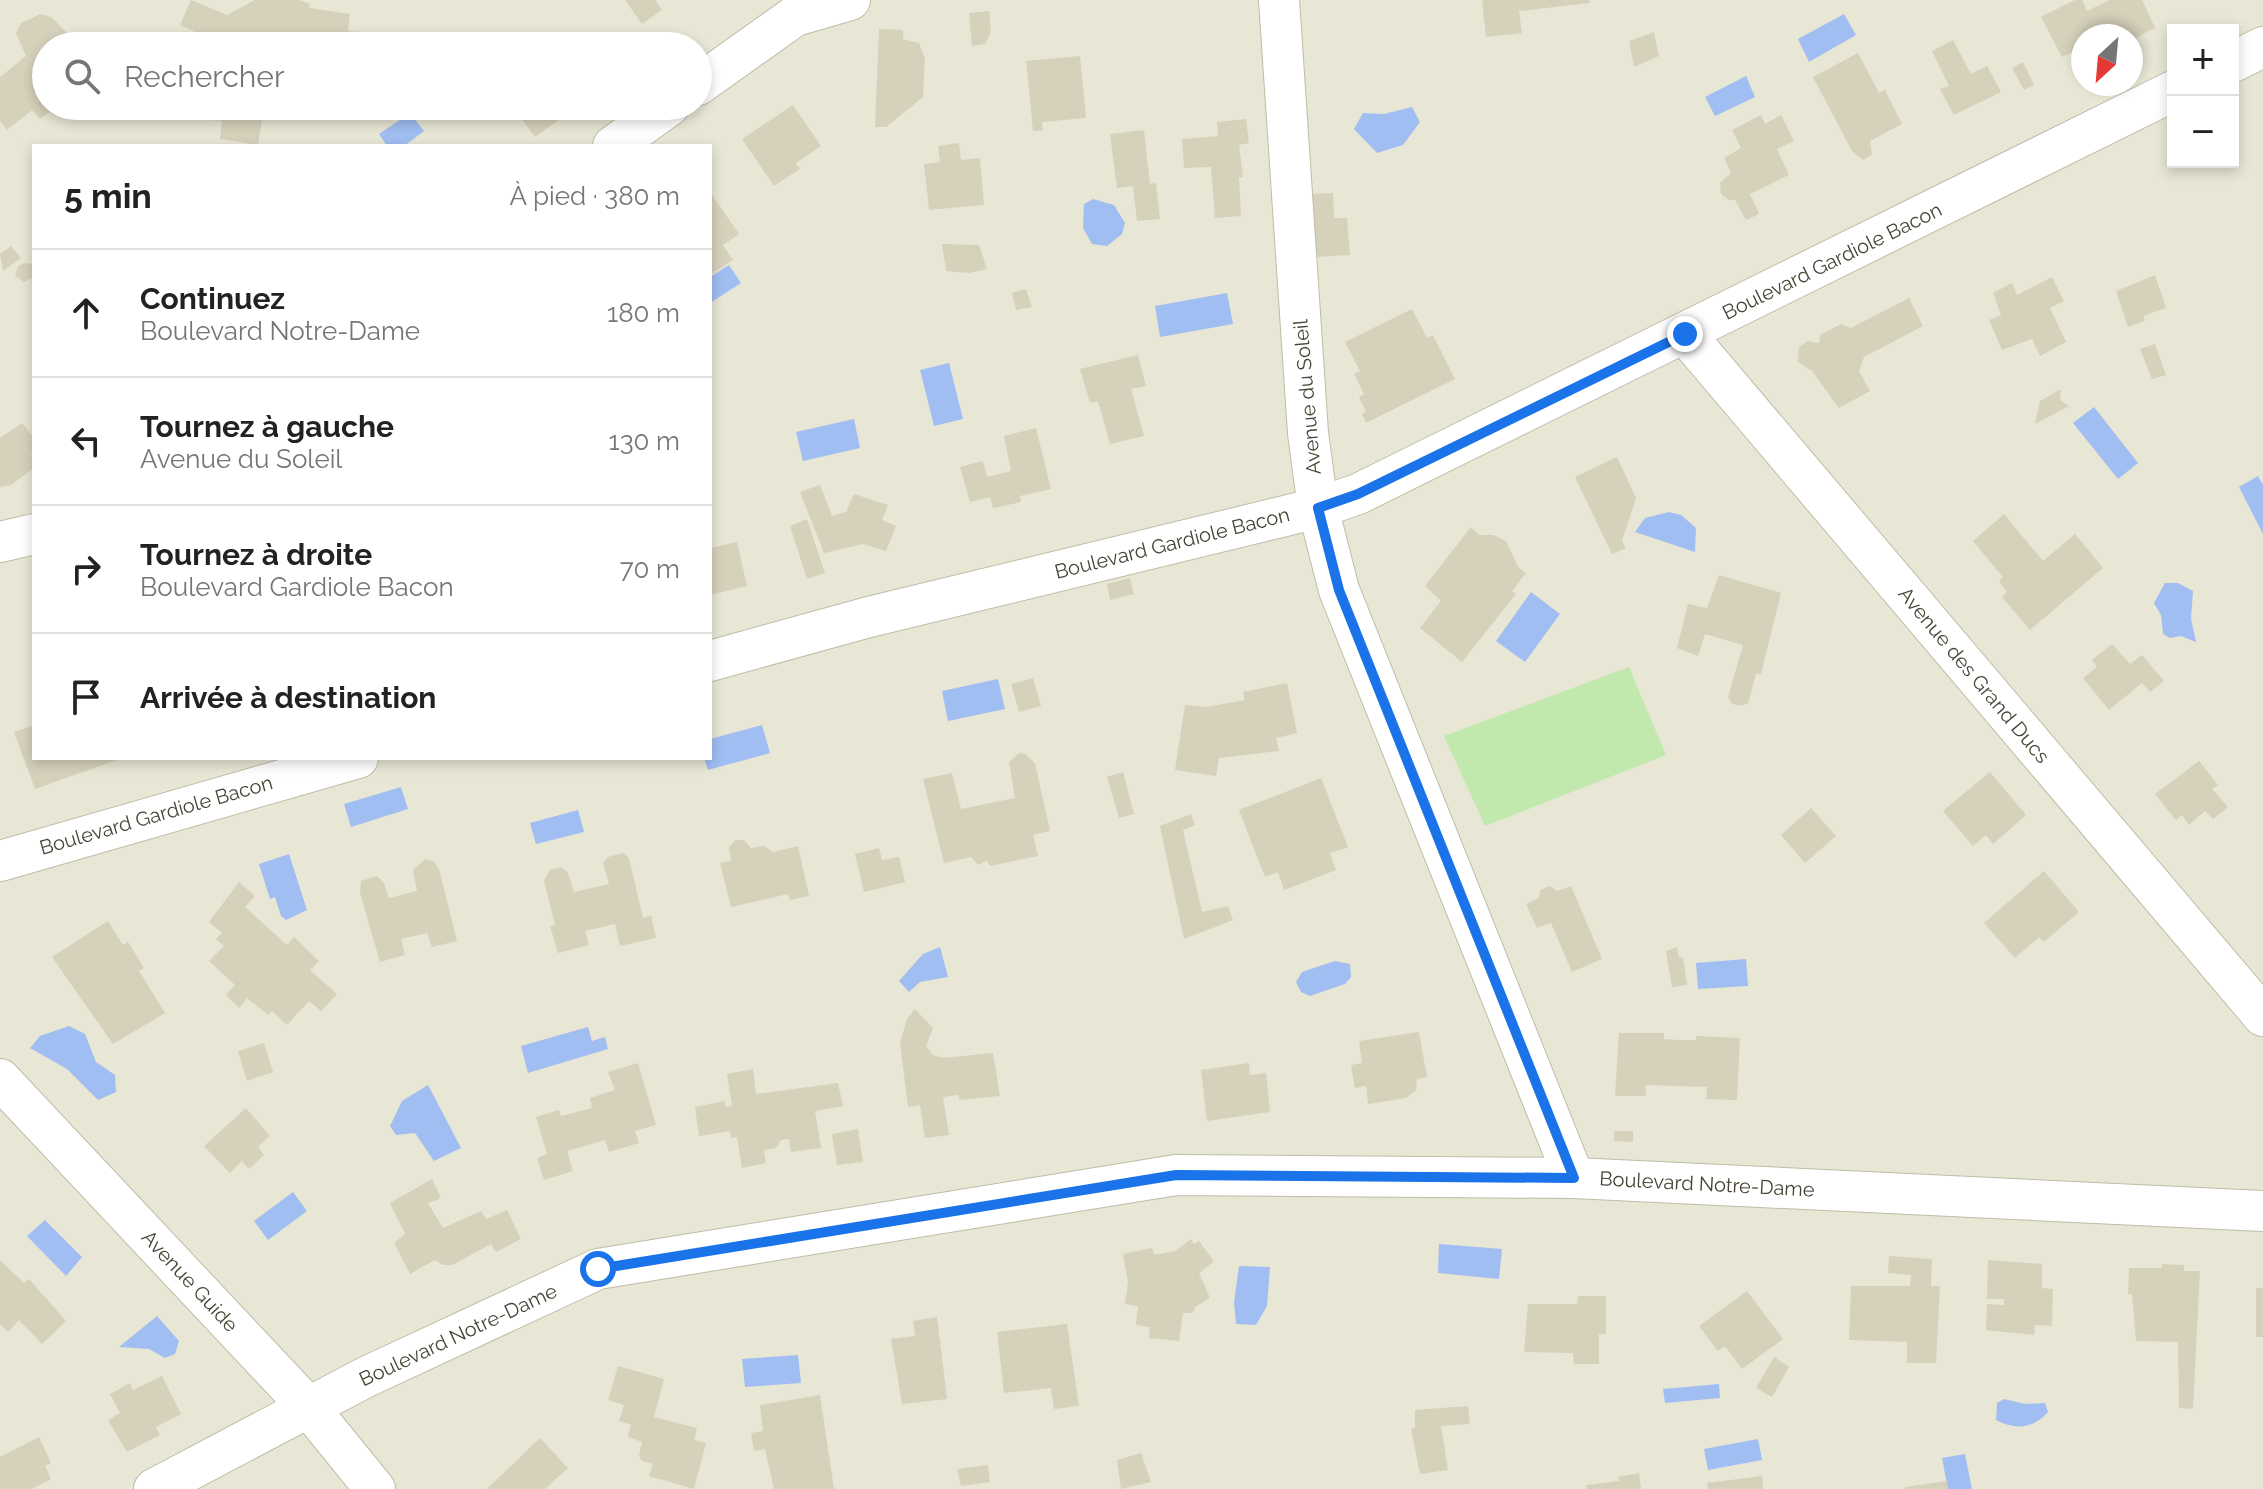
<!DOCTYPE html>
<html lang="fr">
<head>
<meta charset="utf-8">
<style>
  body { margin:0; font-family:Raleway,sans-serif; background:#f6f6f6; color:#222 }
  .controls { position:absolute; right:24px; top:24px; display:grid; overflow:hidden; border-radius:0px; box-shadow:0 4px 12px #0003 }
  .controls button { width:72px; height:72px; display:grid; place-items:center; padding:0; border:0; border-bottom:2px solid #e0e0e0; background:#fff; color:#222; font:40px sans-serif }
  .compass { position:absolute; left:2071px; top:24px; width:72px; height:72px; border-radius:50%; background:#fff; box-shadow:0 4px 12px #0003; rotate:206deg }
  .stop { position:absolute; width:24px; height:24px; margin:-18px; border:6px solid #1a73e8; border-radius:50%; background:#fff }
  .stop.end { background:#1a73e8; border-color:#fff; box-shadow:0 2px 8px #0008 }
  .list { margin:0; padding:0; list-style:none }
  h2 { display:flex; justify-content:space-between; align-items:center; height:104px; margin:0; padding:0 32px; font-size:34px }
  h2 small { font-size:26px; font-weight:400; color:#767676 }
  .list li { display:grid; grid-template-columns:52px 1fr auto; gap:24px; align-items:center; box-sizing:border-box; height:128px; padding:0 32px; border-top:2px solid #e0e0e0 }
  .list b { display:block; font-size:30px; white-space:nowrap }
  .list p { margin:0; font-size:26px; white-space:nowrap; color:#767676 }
  .list em { font-size:26px; font-style:normal; color:#767676 }
  .icon { flex:none; width:44px; height:44px; fill:none; stroke:currentColor; stroke-width:2; stroke-linecap:round; stroke-linejoin:round }
  .map { position:relative; flex:none; width:2263px; height:1489px; overflow:hidden }
  .search { position:absolute; background:#fff; box-shadow:0 4px 12px #0003; left:32px; top:32px; width:680px; height:88px; display:flex; align-items:center; gap:20px; box-sizing:border-box; padding:0 28px; border-radius:44px; color:#767676; font-size:30px }
  .panel { position:absolute; background:#fff; box-shadow:0 4px 12px #0003; left:32px; top:144px; width:680px; height:616px; border-radius:0px }
  .map>svg:first-child { display:block }
  .residential { fill:#e8e6d4; fill-rule:evenodd }
  .green { fill:#c1e9ae }
  .water { fill:#a1bef2 }
  .building { fill:#d6d1bb }
  .lines { fill:none; stroke-linecap:round; stroke-linejoin:round }
  .street-casing { stroke:#bfbda8; stroke-width:42 }
  .street { stroke:#fff; stroke-width:40 }
  .route { stroke:#1a73e8; stroke-width:10 }
  .labels { text-anchor:middle; dominant-baseline:central; stroke-width:7; stroke-linejoin:round; paint-order:stroke }
  .street-label { font-size:20px; fill:#474435; stroke:#fff }
</style>
</head>
<body>
<div class="map">
<svg width="2263" height="1489" viewBox="0 0 2263 1489">
  <rect width="100%" height="100%" fill="#f4f3e6"/>
  <path class="residential" d="M0 0H2263V1489H0ZM2173 30H2233V162H2173ZM2083 36H2131V84H2083ZM46 46H698V106H46ZM34 146H710V758H34Z"/>
  <polygon class="green" points="1629,667 1666,755 1485,826 1444,736"/>
  <g class="water">
    <polygon points="1844,14 1856,35 1809,62 1798,39"/>
    <polygon points="1746,76 1755,97 1715,116 1705,97"/>
    <polygon points="1412,107 1420,122 1403,145 1377,153 1354,129 1363,113 1384,114"/>
    <polygon points="410,113 424,131 404,146 387,146 379,134"/>
    <polygon points="1093,199 1114,205 1125,223 1122,234 1107,246 1092,244 1083,228 1084,204"/>
    <polygon points="729,265 741,283 710,303 710,277"/>
    <polygon points="1227,293 1233,324 1160,337 1155,306"/>
    <polygon points="949,363 963,419 934,426 920,370"/>
    <polygon points="2094,407 2138,463 2118,479 2073,423"/>
    <polygon points="854,419 860,448 803,461 796,432"/>
    <polygon points="2258,476 2263,485 2263,534 2239,487"/>
    <polygon points="1669,512 1681,515 1696,528 1695,552 1635,532 1645,518"/>
    <polygon points="2165,583 2178,583 2193,591 2191,619 2196,642 2181,636 2170,638 2163,634 2161,615 2154,603"/>
    <polygon points="1531,592 1560,614 1525,662 1496,641"/>
    <polygon points="998,679 1005,709 948,721 942,691"/>
    <polygon points="762,725 770,753 708,770 704,758 710,758 710,739"/>
    <polygon points="401,787 408,809 351,827 344,804"/>
    <polygon points="578,810 584,832 536,844 530,823"/>
    <polygon points="289,854 307,910 286,920 281,916 275,897 270,899 259,864"/>
    <polygon points="940,947 948,977 920,982 909,992 899,981 923,954"/>
    <polygon points="1746,959 1748,986 1698,989 1696,963"/>
    <polygon points="1335,961 1350,964 1351,977 1345,984 1310,996 1301,992 1296,982 1302,972"/>
    <polygon points="69,1026 85,1034 96,1062 115,1075 116,1092 98,1100 67,1069 30,1048 40,1036"/>
    <polygon points="588,1027 592,1041 605,1037 608,1049 528,1073 521,1046"/>
    <polygon points="428,1085 461,1148 434,1161 415,1133 396,1135 390,1126 402,1101"/>
    <polygon points="293,1192 307,1211 268,1240 254,1221"/>
    <polygon points="45,1220 82,1257 66,1276 27,1236"/>
    <polygon points="1439,1244 1502,1249 1499,1279 1438,1273"/>
    <polygon points="1239,1266 1270,1267 1267,1306 1256,1325 1236,1324 1234,1302"/>
    <polygon points="157,1316 179,1341 175,1354 165,1358 149,1349 119,1347"/>
    <polygon points="798,1355 801,1383 745,1387 742,1359"/>
    <polygon points="1719,1384 1720,1398 1665,1403 1663,1389"/>
    <path d="M2004 1399 2025 1404 2045 1403 2048 1412C2033 1429 2015 1430 1996 1420L1997 1403Z"/>
    <polygon points="1758,1439 1762,1460 1708,1470 1704,1449"/>
    <polygon points="1965,1454 1972,1489 1948,1489 1942,1458"/>
  </g>
  <g class="building">
    <polygon points="191,0 227,15 255,0 299,0 310,4 309,8 350,14 348,31 367,33 365,46 211,46 212,39 180,25"/>
    <polygon points="625,0 655,0 662,10 642,24"/>
    <polygon points="1482,0 1589,0 1590,3 1519,11 1522,33 1486,37"/>
    <polygon points="2075,0 2082,0 2087,11 2110,0 2142,0 2155,28 2131,40 2126,33 2119,36 2083,36 2083,57 2079,49 2062,57 2041,17"/>
    <polygon points="989,11 991,32 985,44 972,46 969,13"/>
    <polygon points="40,14 51,17 80,46 46,46 46,106 57,106 40,119 32,110 7,130 0,121 0,77 26,56 16,33 21,23"/>
    <polygon points="879,29 903,30 903,39 919,43 925,59 923,97 886,127 875,127"/>
    <polygon points="1654,32 1659,56 1634,67 1629,41"/>
    <polygon points="1953,40 1971,74 1987,66 2001,92 1954,115 1940,89 1949,86 1932,51"/>
    <polygon points="1858,53 1879,93 1885,90 1902,124 1870,141 1872,155 1863,160 1852,151 1813,77"/>
    <polygon points="1080,56 1086,118 1042,122 1043,130 1033,131 1026,61"/>
    <polygon points="2023,62 2034,85 2024,90 2012,68"/>
    <polygon points="793,105 821,146 796,163 800,169 774,186 742,139"/>
    <polygon points="207,106 264,106 258,145 220,139 222,121 205,119"/>
    <polygon points="522,106 578,106 535,137 522,119 528,114"/>
    <polygon points="608,106 635,106 617,119"/>
    <polygon points="1761,115 1765,124 1781,115 1794,141 1777,149 1789,175 1750,194 1759,214 1746,220 1735,200 1729,200 1721,194 1720,183 1731,173 1724,158 1741,148 1732,130"/>
    <polygon points="1246,119 1249,143 1239,145 1243,177 1239,178 1241,216 1215,218 1211,167 1184,168 1182,139 1218,136 1217,122"/>
    <polygon points="1144,130 1150,184 1156,183 1160,219 1137,221 1133,186 1117,188 1110,134"/>
    <polygon points="959,143 961,160 980,158 984,205 929,210 924,164 940,162 938,146"/>
    <polygon points="710,192 739,234 723,245 733,260 710,275"/>
    <polygon points="1333,193 1334,218 1347,218 1350,255 1315,257 1310,194"/>
    <polygon points="942,244 979,245 987,269 969,273 946,271"/>
    <polygon points="11,246 21,258 3,271 0,254"/>
    <polygon points="25,263 34,264 34,277 24,282 15,276 18,266"/>
    <polygon points="2155,275 2166,308 2143,316 2145,321 2128,327 2116,291"/>
    <polygon points="2052,277 2064,301 2050,308 2066,342 2040,356 2032,339 2002,350 1989,320 2001,315 1993,293 2012,283 2017,295"/>
    <polygon points="1026,289 1032,307 1016,310 1012,293"/>
    <polygon points="1909,298 1923,326 1864,357 1859,371 1870,391 1839,408 1812,371 1798,362 1799,347 1808,341 1819,343 1820,335 1841,324 1851,328"/>
    <polygon points="1412,309 1427,338 1433,335 1455,379 1366,423 1362,414 1366,412 1359,397 1364,394 1354,374 1360,371 1345,342"/>
    <polygon points="2155,344 2166,375 2152,379 2140,349"/>
    <polygon points="1138,355 1146,386 1131,389 1144,436 1110,444 1098,401 1090,403 1080,369"/>
    <polygon points="2061,389 2060,400 2069,406 2035,424 2040,401"/>
    <polygon points="22,423 34,438 34,452 31,454 34,468 11,485 0,487 0,438"/>
    <polygon points="1036,428 1051,489 1020,496 1021,502 993,508 990,497 970,502 960,467 983,461 987,477 1011,471 1004,436"/>
    <polygon points="1617,457 1636,498 1622,541 1626,548 1612,554 1575,477"/>
    <polygon points="820,485 832,516 846,512 854,494 888,505 882,520 896,526 886,551 863,544 824,553 800,492"/>
    <polygon points="2004,514 2043,561 2075,534 2103,568 2030,630 2002,597 2007,592 1999,581 2003,577 1973,541"/>
    <polygon points="807,519 825,573 807,579 790,526"/>
    <polygon points="1471,527 1479,535 1493,535 1506,541 1518,567 1526,573 1512,591 1516,594 1462,662 1420,628 1441,601 1425,586"/>
    <polygon points="737,542 747,586 710,595 710,548"/>
    <polygon points="1719,575 1781,593 1761,674 1756,674 1748,703 1742,706 1732,704 1728,697 1743,645 1705,634 1698,656 1677,648 1688,604 1707,608"/>
    <polygon points="1130,578 1134,594 1110,600 1107,584"/>
    <polygon points="2112,644 2130,664 2142,655 2164,681 2150,692 2142,683 2109,710 2083,678 2097,667 2092,660"/>
    <polygon points="1033,678 1041,706 1019,712 1011,684"/>
    <polygon points="1287,683 1297,733 1276,738 1279,751 1219,758 1216,776 1175,770 1185,705 1207,707 1245,700 1243,692"/>
    <polygon points="34,725 34,758 122,758 35,789 14,732"/>
    <polygon points="1019,753 1025,754 1035,763 1050,831 1033,835 1038,856 990,866 987,861 978,865 971,857 944,863 923,779 952,773 961,809 1015,798 1009,762"/>
    <polygon points="2199,761 2218,785 2212,789 2228,807 2213,819 2205,811 2189,825 2182,815 2176,820 2155,794"/>
    <polygon points="1123,772 1134,814 1119,818 1107,777"/>
    <polygon points="1990,772 2026,815 1993,844 1986,835 1973,846 1943,811"/>
    <polygon points="1321,778 1348,847 1330,853 1336,870 1284,890 1278,872 1265,877 1239,810"/>
    <polygon points="1811,808 1836,836 1805,863 1781,835"/>
    <polygon points="1191,814 1195,825 1183,830 1202,912 1228,906 1233,920 1184,939 1160,826"/>
    <polygon points="736,840 744,840 751,848 764,846 773,852 798,846 809,896 790,900 788,894 731,907 720,863 731,861 729,847"/>
    <polygon points="879,848 882,860 899,857 905,882 864,892 855,854"/>
    <polygon points="623,853 629,858 643,918 651,916 656,938 620,946 615,924 585,931 589,945 558,953 550,926 555,925 544,880 550,870 561,867 568,873 574,892 609,884 603,863 608,857"/>
    <polygon points="425,859 433,861 439,869 457,941 432,947 427,933 401,939 405,955 380,962 360,893 361,881 377,876 384,883 389,898 417,891 413,870"/>
    <polygon points="2044,871 2079,912 2044,942 2039,937 2015,958 1984,923"/>
    <polygon points="239,882 255,896 245,907 287,945 294,937 319,961 310,970 337,994 321,1011 309,1001 287,1025 272,1011 268,1015 247,998 239,1008 226,995 235,985 209,961 224,946 216,939 222,933 209,922"/>
    <polygon points="1550,886 1557,891 1571,886 1602,959 1572,972 1551,923 1537,928 1526,904 1539,898 1540,890"/>
    <polygon points="108,921 123,945 128,942 144,968 139,971 165,1013 113,1044 52,957"/>
    <polygon points="1677,947 1679,958 1683,957 1687,985 1672,987 1666,951"/>
    <polygon points="915,1009 933,1028 926,1046 933,1055 943,1058 993,1053 1000,1096 960,1100 958,1095 943,1097 949,1135 925,1138 920,1105 908,1107 900,1043 907,1019"/>
    <polygon points="1419,1032 1427,1077 1417,1079 1416,1090 1406,1098 1368,1104 1366,1086 1355,1088 1351,1065 1362,1063 1359,1041"/>
    <polygon points="1619,1033 1664,1033 1664,1039 1679,1040 1696,1040 1696,1036 1740,1038 1737,1100 1706,1099 1707,1087 1645,1085 1646,1096 1615,1096"/>
    <polygon points="264,1043 273,1072 247,1081 238,1051"/>
    <polygon points="638,1063 656,1125 635,1131 639,1143 609,1152 605,1140 567,1151 573,1171 544,1180 537,1158 547,1154 536,1117 559,1110 561,1116 592,1108 590,1098 615,1090 608,1072"/>
    <polygon points="1249,1063 1250,1075 1266,1073 1270,1112 1207,1121 1201,1070"/>
    <polygon points="753,1069 756,1094 838,1083 843,1106 815,1111 821,1148 791,1152 789,1139 781,1140 776,1148 764,1150 766,1163 742,1168 737,1137 731,1138 730,1131 699,1136 695,1107 725,1101 725,1107 732,1106 727,1074"/>
    <polygon points="246,1108 270,1136 258,1147 264,1155 249,1169 242,1161 230,1173 204,1146"/>
    <polygon points="858,1129 863,1162 837,1165 832,1134"/>
    <polygon points="1614,1131 1633,1131 1633,1142 1614,1141"/>
    <polygon points="432,1179 441,1198 428,1203 443,1228 481,1211 486,1219 507,1210 521,1239 496,1252 491,1244 452,1265 443,1265 435,1260 410,1274 394,1243 405,1234 390,1203"/>
    <polygon points="1191,1239 1194,1244 1199,1241 1214,1261 1199,1273 1210,1298 1195,1307 1193,1313 1183,1313 1179,1341 1149,1338 1150,1327 1136,1325 1138,1306 1125,1304 1128,1282 1123,1254 1152,1248 1154,1255 1175,1251"/>
    <polygon points="1889,1256 1932,1259 1931,1286 1940,1286 1936,1363 1907,1363 1907,1342 1849,1340 1851,1286 1910,1286 1911,1275 1888,1273"/>
    <polygon points="0,1260 24,1283 29,1279 66,1321 42,1344 19,1320 8,1332 0,1324"/>
    <polygon points="1988,1260 2042,1264 2042,1288 2053,1289 2052,1326 2035,1325 2034,1335 1986,1330 1987,1304 2004,1305 2004,1299 1987,1299"/>
    <polygon points="2162,1264 2184,1265 2184,1271 2200,1271 2193,1409 2179,1408 2178,1342 2136,1341 2132,1294 2128,1294 2129,1268 2162,1268"/>
    <rect x="2256" y="1288" width="7" height="49"/>
    <polygon points="1747,1291 1783,1339 1742,1369 1725,1346 1718,1351 1699,1326"/>
    <polygon points="1578,1296 1606,1296 1606,1334 1599,1334 1599,1364 1574,1364 1573,1353 1524,1352 1528,1304 1577,1304"/>
    <polygon points="937,1317 947,1399 902,1404 891,1339 915,1336 913,1321"/>
    <polygon points="1067,1324 1079,1406 1054,1409 1051,1388 1004,1393 997,1332"/>
    <polygon points="1774,1357 1789,1367 1772,1397 1756,1388"/>
    <polygon points="618,1366 664,1379 654,1417 697,1428 694,1440 706,1443 694,1489 649,1476 653,1464 642,1461 639,1456 642,1442 628,1437 631,1425 619,1421 624,1405 608,1400"/>
    <polygon points="162,1376 181,1414 156,1427 160,1435 127,1452 108,1420 120,1413 110,1394 130,1383 133,1390"/>
    <polygon points="820,1395 834,1489 774,1489 765,1449 754,1451 751,1433 763,1431 760,1405"/>
    <polygon points="1468,1406 1470,1424 1441,1426 1448,1470 1420,1474 1411,1429 1415,1428 1415,1410"/>
    <polygon points="39,1437 51,1463 45,1466 51,1479 32,1489 0,1489 0,1457"/>
    <polygon points="540,1438 568,1468 545,1489 487,1489"/>
    <polygon points="1141,1453 1151,1482 1121,1489 1117,1460"/>
    <polygon points="988,1465 990,1482 961,1486 957,1469"/>
    <polygon points="1639,1473 1641,1489 1587,1489 1586,1485 1619,1481 1618,1477"/>
    <polygon points="1762,1476 1763,1489 1708,1489 1707,1483"/>
    <polygon points="1947,1481 1948,1489 1905,1489 1905,1487"/>
  </g>
  <g class="lines">
    <g class="street-casing">
      <g id="street">
        <polyline points="1279,0 1308,433 1318,508 1339,590 1574,1178"/>
        <polyline points="2233,62 2263,47"/>
        <polyline points="698,85 795,16 850,0"/>
        <polyline points="613,146 669,106"/>
        <polyline points="1685,334 2263,1016"/>
        <polyline points="0,542 34,534"/>
        <polyline points="710,661 869,617 1318,508 1358,494 2173,91"/>
        <polyline points="0,861 358,758"/>
        <polyline points="0,1079 310,1409 375,1489"/>
        <polyline points="154,1489 366,1377 598,1269 1176,1175 1574,1178 2263,1211"/>
      </g>
    </g>
    <use href="#street" class="street"/>
  </g>
  <g class="lines">
    <polyline class="route" points="598,1269 1176,1175 1574,1178 1339,590 1318,508 1358,494 1685,334"/>
  </g>
  <g class="labels">
    <g class="street-label">
      <text transform="translate(1832 261) rotate(-26)">Boulevard Gardiole Bacon</text>
      <text transform="translate(1307 397) rotate(-95)">Avenue du Soleil</text>
      <text transform="translate(1172 543) rotate(-14)">Boulevard Gardiole Bacon</text>
      <text transform="translate(1974 675) rotate(50)">Avenue des Grand Ducs</text>
      <text transform="translate(156 815) rotate(-16)">Boulevard Gardiole Bacon</text>
      <text transform="translate(1707 1184) rotate(3)">Boulevard Notre-Dame</text>
      <text transform="translate(190 1281) rotate(47)">Avenue Guide</text>
      <text transform="translate(458 1335) rotate(-25)">Boulevard Notre-Dame</text>
    </g>
  </g>
</svg>
<div class="controls">
<button>+</button>
<button>−</button>
</div>
<svg class="compass" viewBox="-18 -18 36 36"><path d="M0-13l5 13h-10z" fill="#e53935"/><path d="M0 13l5-13h-10z" fill="#767676"/></svg>
<div class="stop" style="left:598px;top:1269px"></div>
<div class="stop end" style="left:1685px;top:334px"></div>
<div class="search"><svg class="icon" aria-label="search" viewBox="0 0 24 24"><circle cx="10" cy="10" r="6"/><path d="M15 15l6 6"/></svg>Rechercher</div>
<section class="panel">
<h2>5 min<small>À pied · 380 m</small></h2>
<ul class="list">
<li><svg class="icon" aria-label="ahead" viewBox="0 0 24 24"><path d="M12 20V5M6 11l6-6 6 6"/></svg><div><b>Continuez</b><p>Boulevard Notre-Dame</p></div><em>180 m</em></li>
<li><svg class="icon" aria-label="left" viewBox="0 0 24 24"><path d="M17 20v-9H6M10 6l-5 5 5 5"/></svg><div><b>Tournez à gauche</b><p>Avenue du Soleil</p></div><em>130 m</em></li>
<li><svg class="icon" aria-label="right" viewBox="0 0 24 24"><path d="M7 20v-9h11M14 6l5 5-5 5"/></svg><div><b>Tournez à droite</b><p>Boulevard Gardiole Bacon</p></div><em>70 m</em></li>
<li><svg class="icon" aria-label="arrive" viewBox="0 0 24 24"><path d="M6 21V4h12l-3 4 3 4H6"/></svg><div><b>Arrivée à destination</b></div></li>
</ul>
</section>
</div>
</body>
</html>
